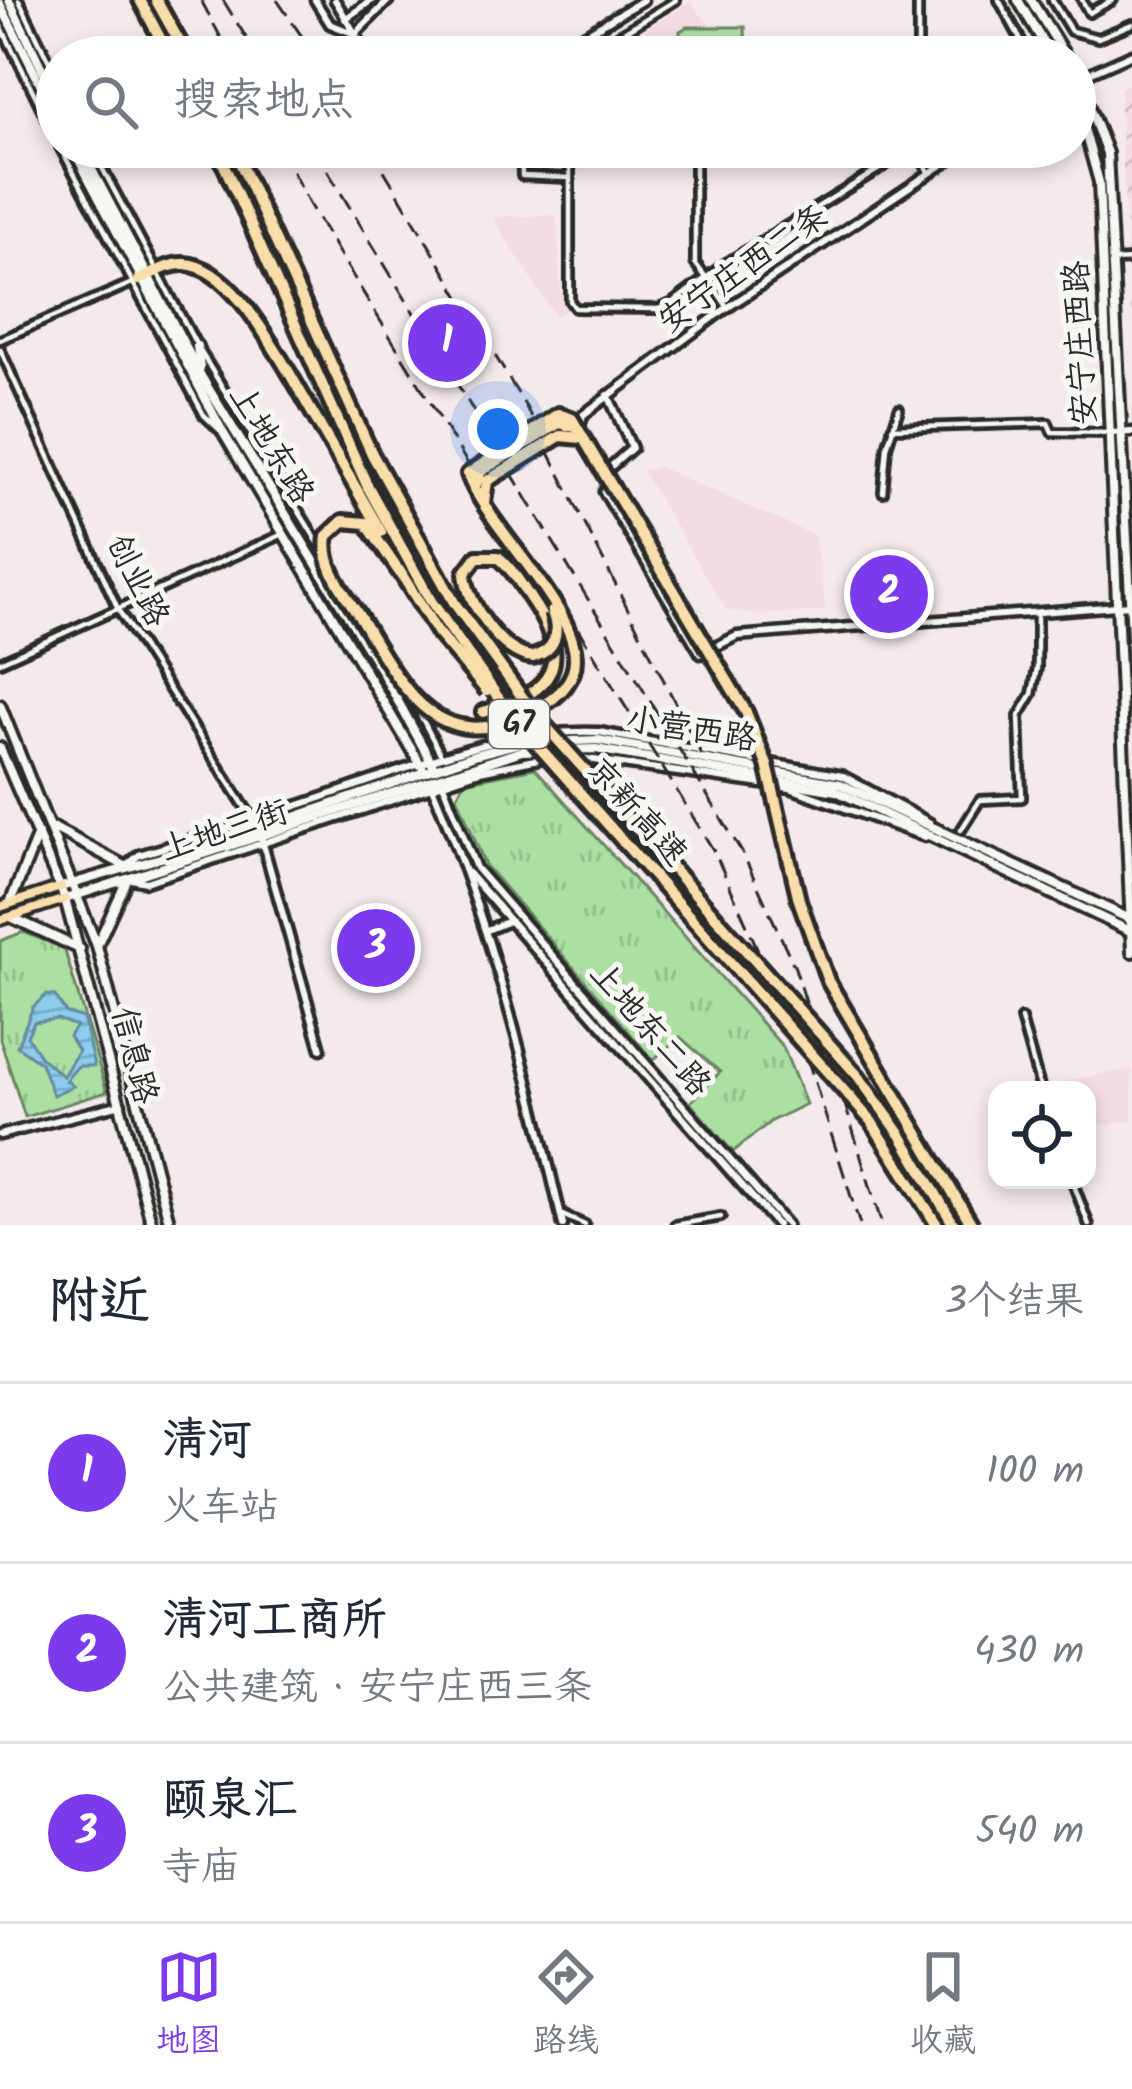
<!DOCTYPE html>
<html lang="zh">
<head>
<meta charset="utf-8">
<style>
  body { margin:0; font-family:Kalam,"LXGW WenKai TC",sans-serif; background:#f6f6f7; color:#1f2937 }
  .controls { position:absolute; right:36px; bottom:36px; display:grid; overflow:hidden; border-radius:24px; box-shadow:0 6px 18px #0003 }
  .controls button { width:108px; height:108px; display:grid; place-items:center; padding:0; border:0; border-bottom:3px solid #e0e1e3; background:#fff; color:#1f2937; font:60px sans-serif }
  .you { position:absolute; left:498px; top:429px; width:42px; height:42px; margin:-30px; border:9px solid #fff; border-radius:50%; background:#1a73e8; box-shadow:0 0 0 18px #1a73e833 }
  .badge { display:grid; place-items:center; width:78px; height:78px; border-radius:50%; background:#7c3aed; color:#fff; font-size:39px; font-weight:700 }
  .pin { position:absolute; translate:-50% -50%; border:6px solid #fff; box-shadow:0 3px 12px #0006 }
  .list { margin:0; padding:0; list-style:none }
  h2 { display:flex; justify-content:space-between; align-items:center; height:156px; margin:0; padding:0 48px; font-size:51px }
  h2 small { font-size:39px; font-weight:400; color:#747a83 }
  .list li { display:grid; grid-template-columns:78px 1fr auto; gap:36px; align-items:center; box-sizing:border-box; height:180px; padding:0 48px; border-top:3px solid #e0e1e3 }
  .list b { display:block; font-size:45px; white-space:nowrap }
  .list p { margin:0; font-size:39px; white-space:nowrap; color:#747a83 }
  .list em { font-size:39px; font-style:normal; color:#747a83 }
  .icon { flex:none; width:66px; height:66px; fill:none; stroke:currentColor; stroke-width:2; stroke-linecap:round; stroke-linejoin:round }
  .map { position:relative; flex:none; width:1132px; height:1225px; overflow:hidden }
  .search { position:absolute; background:#fff; box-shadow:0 6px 18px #0003; left:36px; right:36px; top:36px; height:132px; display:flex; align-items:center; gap:30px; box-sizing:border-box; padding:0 42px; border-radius:66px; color:#747a83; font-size:45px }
  .sheet { height:696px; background:#fff }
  nav { display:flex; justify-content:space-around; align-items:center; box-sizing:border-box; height:168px; border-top:3px solid #e0e1e3; background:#fff; font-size:33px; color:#747a83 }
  nav a { display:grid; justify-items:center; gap:6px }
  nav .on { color:#7c3aed }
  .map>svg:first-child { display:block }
  .built { fill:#f4dce3 }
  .industrial { fill:url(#industrial-furrows) }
  .grass { fill:url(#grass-tufts); stroke:#6b8666; stroke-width:3 }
  .garden { fill:#abe0a2; stroke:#6b8666; stroke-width:3 }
  .water { fill:url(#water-rules); stroke:#658c9f; stroke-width:3; fill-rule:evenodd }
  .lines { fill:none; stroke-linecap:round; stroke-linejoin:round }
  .minor-casing { stroke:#2b2b2b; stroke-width:14 }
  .tertiary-casing { stroke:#2b2b2b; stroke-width:15 }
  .secondary-casing { stroke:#2b2b2b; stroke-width:16 }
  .primary-casing { stroke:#2b2b2b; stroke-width:16 }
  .motorway-casing { stroke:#2b2b2b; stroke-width:20 }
  .minor { stroke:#f6f6f2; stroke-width:4.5 }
  .tertiary { stroke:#f6f6f2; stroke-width:6 }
  .secondary { stroke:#f6f6f2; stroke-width:8 }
  .primary { stroke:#f9deab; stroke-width:8 }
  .motorway { stroke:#f9deab; stroke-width:10 }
  .rail { stroke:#2b2b2b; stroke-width:3; stroke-dasharray:18 9; stroke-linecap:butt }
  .motorway-bridge-casing { stroke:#2b2b2b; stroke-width:20; stroke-linecap:butt }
  .motorway-bridge { stroke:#f9deab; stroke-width:10 }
  .labels { text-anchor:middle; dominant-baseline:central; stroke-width:10; stroke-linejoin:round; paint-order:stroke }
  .shield { fill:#f6f6f2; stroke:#686867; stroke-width:3 }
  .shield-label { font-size:30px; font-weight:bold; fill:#2b2b2b }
  .street-label { font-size:33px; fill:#2b2b2b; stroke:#f6f6f2 }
</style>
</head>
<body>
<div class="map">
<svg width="1132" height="1225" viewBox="0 0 1132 1225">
  <defs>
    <pattern id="industrial-furrows" width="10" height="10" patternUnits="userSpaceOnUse" patternTransform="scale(3)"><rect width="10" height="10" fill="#f4dce3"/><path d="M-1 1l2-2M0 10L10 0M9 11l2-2" fill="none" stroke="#d1bdc3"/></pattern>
    <pattern id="grass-tufts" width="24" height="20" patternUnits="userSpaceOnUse" patternTransform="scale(3)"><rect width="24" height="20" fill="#abe0a2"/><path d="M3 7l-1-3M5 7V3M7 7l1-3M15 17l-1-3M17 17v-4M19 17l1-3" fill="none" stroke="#93c08c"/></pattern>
    <pattern id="water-rules" width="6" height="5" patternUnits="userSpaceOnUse" patternTransform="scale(3)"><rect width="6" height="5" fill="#8ccced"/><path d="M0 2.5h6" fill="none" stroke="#79afcb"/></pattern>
  </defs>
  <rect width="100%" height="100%" fill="#f5eaeb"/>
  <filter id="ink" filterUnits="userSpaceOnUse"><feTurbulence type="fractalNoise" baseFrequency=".00833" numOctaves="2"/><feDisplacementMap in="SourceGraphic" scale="24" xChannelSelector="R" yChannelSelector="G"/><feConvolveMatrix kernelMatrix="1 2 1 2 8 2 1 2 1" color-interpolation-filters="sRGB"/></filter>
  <g filter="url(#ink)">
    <g class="built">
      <polygon points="690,1 709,24 747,25 748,57 653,57 645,30"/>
      <polygon points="557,215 561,294 570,308 555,316 492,217"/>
      <polygon points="657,466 815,536 826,611 759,615 726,610 642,471"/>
      <polygon points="1132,1068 1132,1121 1087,1127 1087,1090 1042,1086"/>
    </g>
    <polygon class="industrial" points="1132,82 1132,337 1120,109 1121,88"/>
    <g class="grass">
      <polygon points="535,768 783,1047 806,1104 771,1121 733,1152 690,1103 720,1072 680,1037 653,1060 485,865 457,796 464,782"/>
      <polygon points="23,932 64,948 107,1092 25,1117 0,1039 0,941"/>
    </g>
    <polygon class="garden" points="687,27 745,27 746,57 680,57 680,31"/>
    <path class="water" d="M46 995 55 996 66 1013 83 1018 94 1066H78L66 1080 73 1086 53 1095 41 1063 17 1046 33 1007ZM57 1019 76 1026 69 1036 78 1051 63 1076 42 1059 27 1036 34 1022Z"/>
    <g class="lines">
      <g class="minor-casing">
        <g id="minor">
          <polyline points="19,0 57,78"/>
          <polyline points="999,0 1030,57"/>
          <polyline points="1052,0 1071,31 1098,38 1132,24"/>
          <polyline points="1082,0 1089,13 1113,0"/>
          <polyline points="0,24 57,140"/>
          <polyline points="583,57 676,0"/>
          <polyline points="918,57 918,0"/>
          <polyline points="60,147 204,415 222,432"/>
          <polyline points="91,147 197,346 322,549"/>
          <polyline points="521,147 522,176 570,178"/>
          <polyline points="570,147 570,301 575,308 658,309 671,304 723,265 915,147"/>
          <polyline points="695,147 695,263 705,276"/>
          <polyline points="915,147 929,172"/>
          <polyline points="1113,261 1132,260"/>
          <polyline points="708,278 728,308"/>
          <polyline points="698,284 718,314"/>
          <polyline points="0,340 132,283"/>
          <polyline points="0,349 119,611 252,818"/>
          <polyline points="892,428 1048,423 1052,432 1108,433"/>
          <polyline points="883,492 887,447 899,409"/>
          <polyline points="0,662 283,534"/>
          <polyline points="414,703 442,757"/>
          <polyline points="961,830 980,800 1022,798 1019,716 1032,694 1037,668 1037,613"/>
          <polyline points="1021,1019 1041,1090"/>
          <polyline points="1072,1180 1089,1225"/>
          <polyline points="560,1214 585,1225"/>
          <polyline points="675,1225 721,1217"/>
        </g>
      </g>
      <g class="tertiary-casing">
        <g id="tertiary">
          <polyline points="315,0 330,24 355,34 389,0"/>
          <polyline points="335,0 369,57"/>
          <polyline points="345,19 372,0"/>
          <polyline points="547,57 643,0"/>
          <polyline points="1078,78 1132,54"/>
          <polyline points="580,427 583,415 718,314 969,147"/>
          <polyline points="1110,433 1132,432"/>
          <polyline points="607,470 632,448 608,395"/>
          <polyline points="608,486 604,492 701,654 737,636 1130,605"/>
          <polyline points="443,784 476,868 787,1225"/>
          <path d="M432 787C492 928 528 1075 563 1225"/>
          <polyline points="261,837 321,1049"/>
          <path d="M126 866 139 855C207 835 274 814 341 791 427 762 507 728 599 732L843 776 930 823"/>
          <polyline points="468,873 777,1225"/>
          <polyline points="131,879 146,882 480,771 559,755 790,788 925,837"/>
          <polyline points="487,930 509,921"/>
          <polyline points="0,1135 121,1104"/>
        </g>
      </g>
      <g class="secondary-casing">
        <g id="secondary">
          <polyline points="9,0 57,100"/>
          <polyline points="1018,0 1052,57"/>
          <polyline points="1031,0 1066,57"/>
          <polyline points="0,4 57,117"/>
          <polyline points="1075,71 1107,153 1132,636"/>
          <polyline points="1075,96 1099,182 1132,952"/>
          <polyline points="72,147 224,434 425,772"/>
          <polyline points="80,147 201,376 381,670 435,769"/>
          <polyline points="197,346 200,368"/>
          <polyline points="0,705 97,946 170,1225"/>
          <polyline points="0,748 65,899 152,1225"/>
          <polyline points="54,828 125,866"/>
          <polyline points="61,887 257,830 475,755 520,743 598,740 840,784 1132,920"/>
          <polyline points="65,899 522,751 596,749 836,791 1132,932"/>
          <polyline points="10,903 38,834"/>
          <polyline points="11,917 80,949"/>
          <polyline points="98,943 127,880"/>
        </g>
      </g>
      <g class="primary-casing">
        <g id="primary">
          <polyline points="0,907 61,887"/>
          <polyline points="0,920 65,899"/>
        </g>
      </g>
      <g class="motorway-casing">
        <g id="motorway">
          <polyline points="140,0 170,57"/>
          <polyline points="156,0 188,57"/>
          <path d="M139 280C154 273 169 263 185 264 229 267 269 340 290 374"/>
          <path d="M483 712C553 694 574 663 532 601 522 586 512 568 498 557H477L465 573C466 602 502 656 533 657"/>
        </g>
      </g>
      <use href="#minor" class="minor"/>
      <use href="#tertiary" class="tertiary"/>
      <use href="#secondary" class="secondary"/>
      <use href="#primary" class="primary"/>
      <use href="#motorway" class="motorway"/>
      <g class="rail">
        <polyline points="201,0 231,57"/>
        <polyline points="223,0 258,57"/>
        <polyline points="277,0 316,57"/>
        <polyline points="280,147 309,204 504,523 548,580 715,853 810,1067 860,1225"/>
        <polyline points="313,147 743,854 795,968 826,1065"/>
        <polyline points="370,147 526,407 703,758"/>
        <polyline points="828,1049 882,1225"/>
      </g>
      <g class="motorway-bridge-casing">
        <g id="motorway-bridge">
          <polyline points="216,147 367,485 431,601 509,713 871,1121 937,1225"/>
          <polyline points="233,147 372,454 455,604 533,712 858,1076 901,1135 954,1225"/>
          <polyline points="290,374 381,532"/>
          <polyline points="474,489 481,471 559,423 575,427"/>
          <polyline points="484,503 487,481 560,436 581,438"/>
          <polyline points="399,570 437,632 487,691"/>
          <path d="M402 576 366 523 343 521 327 536C322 567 345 593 361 619 400 684 436 759 527 714 546 704 565 694 573 672 591 619 486 528 468 474L558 414 572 419 746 712 767 765 799 900 828 981 972 1225"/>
          <path d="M533 657C556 650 560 632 552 612"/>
        </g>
      </g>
      <use href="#motorway-bridge" class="motorway-bridge"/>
    </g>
  </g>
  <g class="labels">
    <rect class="shield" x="489" y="700" width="60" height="48" rx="9"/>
    <g class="shield-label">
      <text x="519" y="724">G7</text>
    </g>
    <g class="street-label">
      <text transform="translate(744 270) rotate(-35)">安宁庄西二条</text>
      <text transform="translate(1082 343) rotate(-93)">安宁庄西路</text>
      <text transform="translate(270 445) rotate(59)">上地东路</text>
      <text transform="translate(136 581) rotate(63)">创业路</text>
      <text transform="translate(691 731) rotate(9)">小营西路</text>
      <text transform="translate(636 813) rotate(48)">京新高速</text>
      <text transform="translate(225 832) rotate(-18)">上地三街</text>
      <text transform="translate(649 1030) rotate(49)">上地东二路</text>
      <text transform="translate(133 1056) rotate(76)">信息路</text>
    </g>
  </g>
</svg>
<div class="controls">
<button><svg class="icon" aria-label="locate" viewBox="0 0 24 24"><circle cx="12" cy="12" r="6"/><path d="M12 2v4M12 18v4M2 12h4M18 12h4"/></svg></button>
</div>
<div class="you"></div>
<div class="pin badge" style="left:447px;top:343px">1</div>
<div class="pin badge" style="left:889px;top:594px">2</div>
<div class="pin badge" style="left:376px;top:948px">3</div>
<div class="search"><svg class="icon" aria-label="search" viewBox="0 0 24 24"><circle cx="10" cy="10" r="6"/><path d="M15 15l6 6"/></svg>搜索地点</div>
</div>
<section class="sheet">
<h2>附近<small>3个结果</small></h2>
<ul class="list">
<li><span class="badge">1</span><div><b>清河</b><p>火车站</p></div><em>100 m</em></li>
<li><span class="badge">2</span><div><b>清河工商所</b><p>公共建筑 · 安宁庄西三条</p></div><em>430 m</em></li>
<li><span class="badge">3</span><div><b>颐泉汇</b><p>寺庙</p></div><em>540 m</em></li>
</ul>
</section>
<nav>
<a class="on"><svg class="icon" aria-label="map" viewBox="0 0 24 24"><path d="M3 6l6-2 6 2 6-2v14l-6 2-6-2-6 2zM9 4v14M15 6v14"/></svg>地图</a>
<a><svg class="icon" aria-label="directions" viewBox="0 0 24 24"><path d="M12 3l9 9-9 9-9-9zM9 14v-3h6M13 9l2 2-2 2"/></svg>路线</a>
<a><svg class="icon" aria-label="saved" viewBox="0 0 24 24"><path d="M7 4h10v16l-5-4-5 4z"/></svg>收藏</a>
</nav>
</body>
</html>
